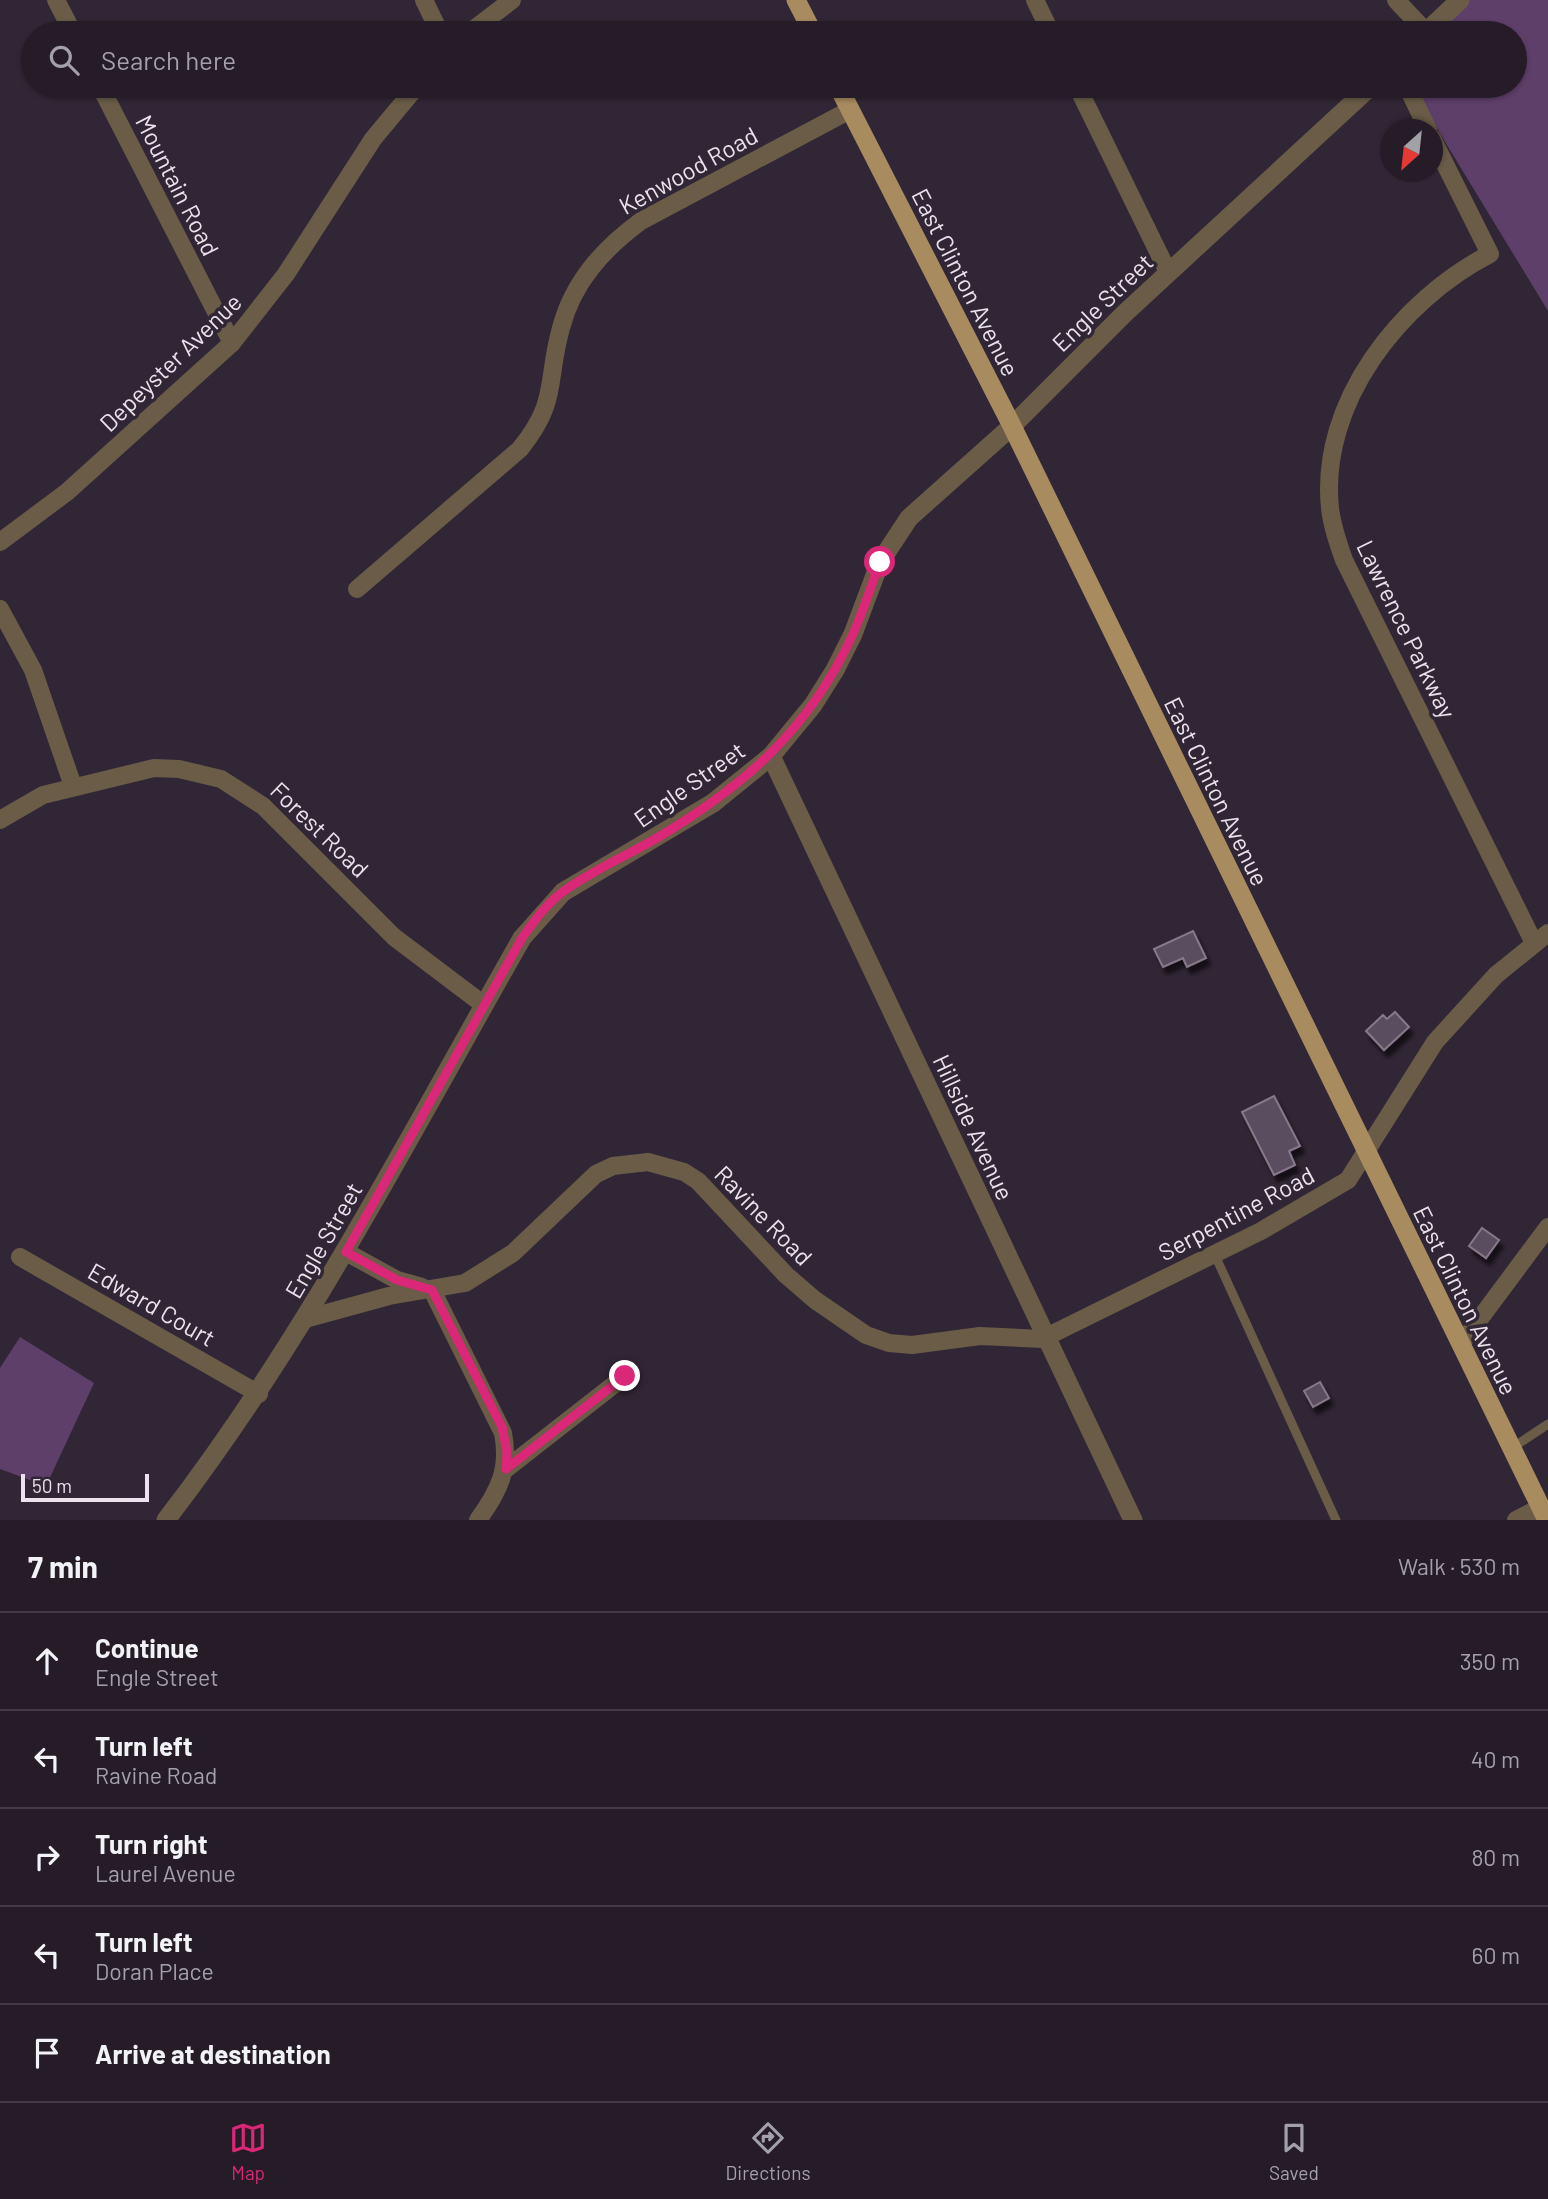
<!DOCTYPE html>
<html lang="en">
<head>
<meta charset="utf-8">
<style>
  body { margin:0; font-family:Barlow,sans-serif; background:#2d2530; color:#f1f3f6 }
  .compass { position:absolute; left:1380px; top:119px; width:63px; height:63px; border-radius:50%; background:#251c28; box-shadow:0 2px 5px #0004; rotate:207deg }
  .scale { position:absolute; left:21px; bottom:18px; width:128px; box-sizing:border-box; padding-left:7px; border:4px solid #eae2ec; border-top:0; font-size:19px; line-height:24px; white-space:nowrap; color:#eae2ec; -webkit-text-stroke:5px #312635; paint-order:stroke }
  .stop { position:absolute; width:21px; height:21px; margin:-16px; border:5px solid #db2777; border-radius:50%; background:#fff }
  .stop.end { background:#db2777; border-color:#fff; box-shadow:0 2px 7px #0008 }
  .list { margin:0; padding:0; list-style:none }
  h2 { display:flex; justify-content:space-between; align-items:center; height:91px; margin:0; padding:0 28px; font-size:30px }
  h2 small { font-size:23px; font-weight:400; color:#a3a1a8 }
  .list li { display:grid; grid-template-columns:46px 1fr auto; gap:21px; align-items:center; box-sizing:border-box; height:98px; padding:0 28px; border-top:2px solid #423a45 }
  .list b { display:block; font-size:26px; white-space:nowrap }
  .list p { margin:0; font-size:23px; white-space:nowrap; color:#a3a1a8 }
  .list em { font-size:23px; font-style:normal; color:#a3a1a8 }
  .icon { flex:none; width:38px; height:38px; fill:none; stroke:currentColor; stroke-width:2; stroke-linecap:round; stroke-linejoin:round }
  .map { position:relative; flex:none; width:1548px; height:1520px; overflow:hidden }
  .search { position:absolute; background:#251c28; box-shadow:0 2px 5px #0004; left:21px; right:21px; top:21px; height:77px; display:flex; align-items:center; gap:18px; box-sizing:border-box; padding:0 24px; border-radius:38px; color:#a3a1a8; font-size:26px }
  .sheet { height:581px; background:#251c28 }
  nav { display:flex; justify-content:space-around; align-items:center; box-sizing:border-box; height:98px; border-top:2px solid #423a45; background:#251c28; font-size:19px; color:#a3a1a8 }
  nav a { display:grid; justify-items:center; gap:4px }
  nav .on { color:#db2777 }
  .map>svg:first-child { display:block }
  .green { fill:#5e3f69 }
  .building { fill:#5a4d5e; stroke:#86798b; stroke-width:2; filter:url(#shadow) }
  .lines { fill:none; stroke-linecap:round; stroke-linejoin:round }
  .service { stroke:#6a5c47; stroke-width:9 }
  .minor { stroke:#6a5c47; stroke-width:18 }
  .tertiary { stroke:#6a5c47; stroke-width:19 }
  .primary { stroke:#a88b5f; stroke-width:19 }
  .route { stroke:#db2777; stroke-width:9 }
  .labels { text-anchor:middle; dominant-baseline:central; stroke-width:7; stroke-linejoin:round; paint-order:stroke }
  .street-label { font-size:24px; fill:#eae2ec; stroke:#312635 }
</style>
</head>
<body>
<div class="map">
<svg width="1548" height="1520" viewBox="0 0 1548 1520">
  <defs>
    <filter id="shadow"><feDropShadow dx="4" dy="7" stdDeviation="2" flood-color="#0009"/></filter>
  </defs>
  <rect width="100%" height="100%" fill="#312635"/>
  <g class="green">
    <polygon points="1462,0 1548,0 1548,311 1411,86 1515,86 1515,33 1427,33"/>
    <polygon points="20,1337 94,1383 46,1486 0,1469 0,1368"/>
  </g>
  <g class="building">
    <polygon points="1193,931 1206,958 1187,967 1183,958 1163,967 1154,949"/>
    <polygon points="1395,1012 1409,1027 1384,1050 1366,1031 1383,1015 1387,1019"/>
    <polygon points="1274,1096 1300,1146 1289,1151 1295,1165 1274,1175 1242,1112"/>
    <polygon points="1482,1228 1499,1240 1486,1258 1469,1246"/>
    <polygon points="1320,1382 1329,1398 1313,1407 1304,1391"/>
  </g>
  <g class="lines">
    <g class="service">
      <polyline points="1214,1253 1336,1520"/>
      <polyline points="1512,1448 1548,1424"/>
    </g>
    <g class="minor">
      <polyline points="56,0 73,33"/>
      <polyline points="424,0 440,33"/>
      <polyline points="1035,0 1051,33"/>
      <polyline points="1396,0 1426,32"/>
      <polyline points="469,33 512,0"/>
      <polyline points="100,86 232,343"/>
      <polyline points="1077,86 1168,272"/>
      <polyline points="1407,86 1428,130"/>
      <path d="M1432 138 1490 254C1401 300 1319 402 1330 508 1332 526 1338 543 1344 560L1534 943"/>
      <polyline points="0,542 67,492 232,343 286,274 373,139 417,86"/>
      <path d="M357 589 520 449C559 401 546 381 561 328 573 282 603 249 641 221L850 110"/>
      <polyline points="0,609 33,670 73,786"/>
      <polyline points="0,820 43,795 154,768 179,769 221,779 263,806 394,937 484,1005"/>
      <polyline points="346,1252 397,1280 422,1287"/>
      <polyline points="20,1257 259,1394"/>
      <path d="M432 1290 503 1433C510 1469 499 1491 478 1520"/>
      <polyline points="305,1319 389,1296 465,1283 513,1253 596,1174 613,1166 648,1162 684,1172 698,1181 786,1275 815,1300 866,1335 889,1343 912,1345 980,1336 1042,1339 1261,1231 1348,1180 1435,1042 1496,975 1548,933"/>
      <polyline points="1461,1344 1548,1227"/>
      <polyline points="506,1469 625,1376"/>
      <polyline points="1516,1520 1541,1507"/>
    </g>
    <g class="tertiary">
      <polyline points="1425,33 1460,0"/>
      <polyline points="771,756 1133,1520"/>
      <path d="M166 1520C307 1337 408 1138 522 938L563 892 713 803 771 756 813 705 835 670 853 634 880 562 909 518 1012 426 1125 313 1371 86"/>
    </g>
    <g class="primary">
      <polyline points="796,0 813,33"/>
      <polyline points="838,86 1012,426 1547,1520"/>
    </g>
  </g>
  <g class="lines">
    <path class="route" d="M625 1376 506 1469 507 1452 502 1427 432 1290 397 1280 346 1252 522 938C534 921 547 903 564 891 593 870 626 856 657 838 744 786 809 730 852 636 863 612 871 586 880 562"/>
  </g>
  <g class="labels">
    <g class="street-label">
      <text transform="translate(688 170) rotate(-29)">Kenwood Road</text>
      <text transform="translate(178 185) rotate(63)">Mountain Road</text>
      <text transform="translate(966 282) rotate(63)">East Clinton Avenue</text>
      <text transform="translate(1102 302) rotate(-44)">Engle Street</text>
      <text transform="translate(170 362) rotate(-44)">Depeyster Avenue</text>
      <text transform="translate(1407 629) rotate(64)">Lawrence Parkway</text>
      <text transform="translate(689 784) rotate(-35)">Engle Street</text>
      <text transform="translate(1217 791) rotate(64)">East Clinton Avenue</text>
      <text transform="translate(320 829) rotate(44)">Forest Road</text>
      <text transform="translate(974 1127) rotate(65)">Hillside Avenue</text>
      <text transform="translate(1236 1213) rotate(-28)">Serpentine Road</text>
      <text transform="translate(764 1215) rotate(46)">Ravine Road</text>
      <text transform="translate(323 1240) rotate(-60)">Engle Street</text>
      <text transform="translate(1466 1300) rotate(64)">East Clinton Avenue</text>
      <text transform="translate(152 1304) rotate(30)">Edward Court</text>
    </g>
  </g>
</svg>
<svg class="compass" viewBox="-18 -18 36 36"><path d="M0-13l5 13h-10z" fill="#e53935"/><path d="M0 13l5-13h-10z" fill="#a3a1a8"/></svg>
<div class="scale">50 m</div>
<div class="stop" style="left:880px;top:562px"></div>
<div class="stop end" style="left:625px;top:1376px"></div>
<div class="search"><svg class="icon" aria-label="search" viewBox="0 0 24 24"><circle cx="10" cy="10" r="6"/><path d="M15 15l6 6"/></svg>Search here</div>
</div>
<section class="sheet">
<h2>7 min<small>Walk · 530 m</small></h2>
<ul class="list">
<li><svg class="icon" aria-label="ahead" viewBox="0 0 24 24"><path d="M12 20V5M6 11l6-6 6 6"/></svg><div><b>Continue</b><p>Engle Street</p></div><em>350 m</em></li>
<li><svg class="icon" aria-label="left" viewBox="0 0 24 24"><path d="M17 20v-9H6M10 6l-5 5 5 5"/></svg><div><b>Turn left</b><p>Ravine Road</p></div><em>40 m</em></li>
<li><svg class="icon" aria-label="right" viewBox="0 0 24 24"><path d="M7 20v-9h11M14 6l5 5-5 5"/></svg><div><b>Turn right</b><p>Laurel Avenue</p></div><em>80 m</em></li>
<li><svg class="icon" aria-label="left" viewBox="0 0 24 24"><path d="M17 20v-9H6M10 6l-5 5 5 5"/></svg><div><b>Turn left</b><p>Doran Place</p></div><em>60 m</em></li>
<li><svg class="icon" aria-label="arrive" viewBox="0 0 24 24"><path d="M6 21V4h12l-3 4 3 4H6"/></svg><div><b>Arrive at destination</b></div></li>
</ul>
</section>
<nav>
<a class="on"><svg class="icon" aria-label="map" viewBox="0 0 24 24"><path d="M3 6l6-2 6 2 6-2v14l-6 2-6-2-6 2zM9 4v14M15 6v14"/></svg>Map</a>
<a><svg class="icon" aria-label="directions" viewBox="0 0 24 24"><path d="M12 3l9 9-9 9-9-9zM9 14v-3h6M13 9l2 2-2 2"/></svg>Directions</a>
<a><svg class="icon" aria-label="saved" viewBox="0 0 24 24"><path d="M7 4h10v16l-5-4-5 4z"/></svg>Saved</a>
</nav>
</body>
</html>
